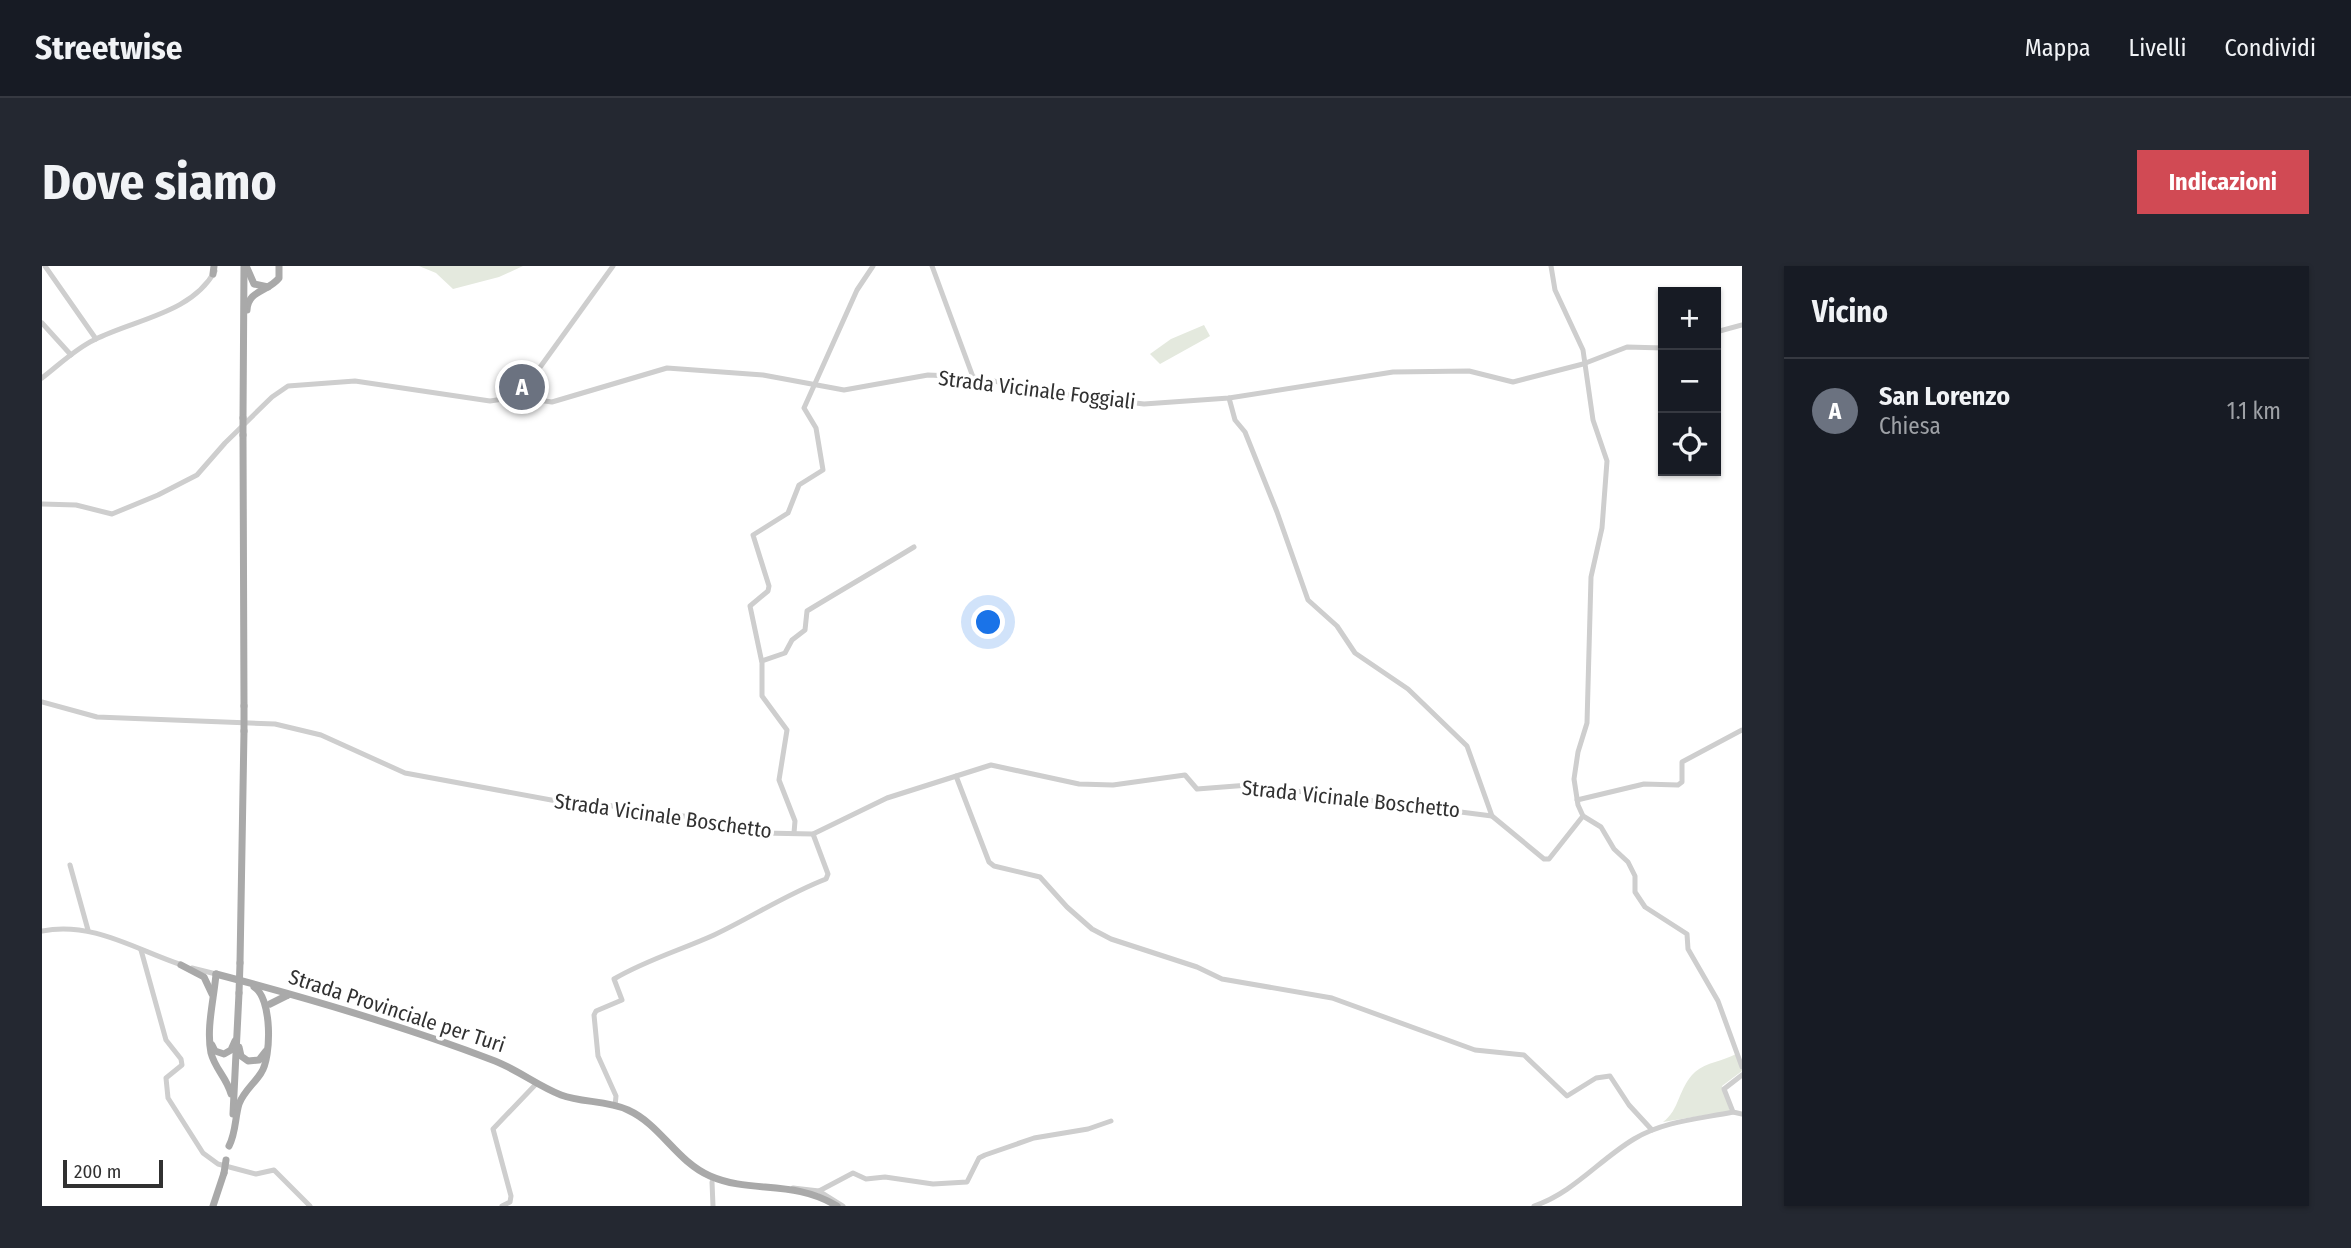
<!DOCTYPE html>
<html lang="it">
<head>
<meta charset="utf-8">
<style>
  body { margin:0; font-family:"Fira Sans Condensed",sans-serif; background:#242831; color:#f1f3f6 }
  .controls { position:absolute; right:21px; top:21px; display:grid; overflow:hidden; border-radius:0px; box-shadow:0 2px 5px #0004 }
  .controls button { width:63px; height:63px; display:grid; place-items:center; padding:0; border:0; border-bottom:2px solid #363941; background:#171b24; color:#f1f3f6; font:35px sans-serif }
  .scale { position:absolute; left:21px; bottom:18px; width:100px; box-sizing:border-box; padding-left:7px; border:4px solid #313131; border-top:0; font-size:19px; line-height:24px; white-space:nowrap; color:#313131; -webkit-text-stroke:5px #fff; paint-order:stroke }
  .you { position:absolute; left:947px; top:357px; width:24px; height:24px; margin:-18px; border:5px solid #fff; border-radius:50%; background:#1a73e8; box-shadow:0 0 0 10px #1a73e833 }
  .badge { display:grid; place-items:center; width:46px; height:46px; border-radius:50%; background:#d14a54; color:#fff; font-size:23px; font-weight:700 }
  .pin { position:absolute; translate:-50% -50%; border:4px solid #fff; box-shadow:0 2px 7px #0006 }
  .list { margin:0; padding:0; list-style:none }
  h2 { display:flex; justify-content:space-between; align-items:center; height:91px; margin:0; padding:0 28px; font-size:30px }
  h2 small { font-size:23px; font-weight:400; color:#9ea1a6 }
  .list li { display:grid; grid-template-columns:46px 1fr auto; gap:21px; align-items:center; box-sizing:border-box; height:105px; padding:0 28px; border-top:2px solid #363941 }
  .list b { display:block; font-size:26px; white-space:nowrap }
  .list p { margin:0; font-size:23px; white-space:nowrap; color:#9ea1a6 }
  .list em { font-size:23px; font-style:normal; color:#9ea1a6 }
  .icon { flex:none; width:38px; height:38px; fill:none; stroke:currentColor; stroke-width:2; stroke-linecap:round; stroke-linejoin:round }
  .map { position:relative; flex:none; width:1700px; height:940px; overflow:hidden; border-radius:0px }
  header { display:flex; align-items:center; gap:42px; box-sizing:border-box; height:98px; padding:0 35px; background:#171b24; border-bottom:2px solid #363941 }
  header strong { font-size:33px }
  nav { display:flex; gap:38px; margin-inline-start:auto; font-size:24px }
  .intro { display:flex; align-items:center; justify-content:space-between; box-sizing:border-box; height:168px; padding:0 42px }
  h1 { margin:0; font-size:49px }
  .button { padding:18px 32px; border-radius:0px; background:#d14a54; color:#fff; font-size:24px; font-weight:700 }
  main { display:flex; gap:42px; padding:0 42px }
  aside { flex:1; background:#171b24; border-radius:0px; box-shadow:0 2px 5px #0004 }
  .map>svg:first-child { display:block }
  .green { fill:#e4e9de }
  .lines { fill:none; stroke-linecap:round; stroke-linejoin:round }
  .minor { stroke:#cecece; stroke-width:5 }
  .major { stroke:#a9a9a9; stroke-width:7 }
  .major-bridge { stroke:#a9a9a9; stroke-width:7 }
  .labels { text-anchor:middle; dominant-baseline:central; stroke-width:7; stroke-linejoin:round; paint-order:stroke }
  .street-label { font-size:21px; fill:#313131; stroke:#fff }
</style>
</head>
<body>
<header>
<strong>Streetwise</strong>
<nav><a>Mappa</a><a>Livelli</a><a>Condividi</a></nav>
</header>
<div class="intro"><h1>Dove siamo</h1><a class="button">Indicazioni</a></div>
<main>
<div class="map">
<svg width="1700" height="940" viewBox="0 0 1700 940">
  <rect width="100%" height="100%" fill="#fff"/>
  <g class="green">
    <polygon points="377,0 481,0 457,11 411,23 394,7"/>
    <polygon points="1162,59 1168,70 1163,73 1118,98 1108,88 1129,73"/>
    <path d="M1694 788 1700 805 1680 820 1688 845 1621 856C1638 844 1636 822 1653 806 1664 796 1682 795 1694 788Z"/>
  </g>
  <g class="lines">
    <g class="minor">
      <polyline points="3,0 54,73"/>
      <polyline points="890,0 931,111"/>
      <polyline points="1509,0 1513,24 1541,84 1551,154 1565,195 1560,262 1549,311 1545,457 1536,486 1532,513 1536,539 1541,550 1559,561 1572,583 1586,596 1593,610 1593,626 1603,641 1645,668 1646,683 1676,735 1700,801"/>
      <polyline points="0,57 29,89"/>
      <polyline points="1674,66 1700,59"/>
      <path d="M0 112C17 99 33 83 52 74 93 53 149 48 173 5"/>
      <polyline points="1187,132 1193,154 1203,166 1235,246 1266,334 1295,360 1313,387 1366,423 1425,480 1450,550 1502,593 1507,593 1541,550"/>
      <polyline points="493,135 491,111 571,0"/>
      <polyline points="0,238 34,239 70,248 116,229 155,209 183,177 230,131 246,120 313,115 448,135 474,131 510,136 625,102 721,109 802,124 886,109 931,111 1018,128 1102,138 1187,132 1351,106 1427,105 1471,116 1541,98 1585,81 1621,82"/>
      <path d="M720 395 743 387 750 374 763 364 765 345C801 323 836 303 872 281"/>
      <polyline points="0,436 55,451 233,458 279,469 363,507 520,536 550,537 662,553 720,567 771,568 845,532 949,499 1037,518 1071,519 1143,509 1155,523 1207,519 1450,550"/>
      <polyline points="914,510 947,596 952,600 998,611 1025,641 1050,663 1069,673 1155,701 1180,713 1290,732 1433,784 1482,789 1525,830 1554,812 1568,810 1587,839 1610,864"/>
      <polyline points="1535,534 1602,518 1636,519 1640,516 1640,496 1700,464"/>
      <polyline points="752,567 753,555 737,514 745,464 720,430 720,397 708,340 726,325 727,320 711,269 746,247 757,219 781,204 774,162 762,142 815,24 831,0"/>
      <polyline points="28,599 46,664"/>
      <path d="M0 665C51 655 94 684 140 699"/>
      <polyline points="99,684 124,774 139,793 140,799 124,812 126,832 161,887 176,898 214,908 232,904 268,940"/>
      <polyline points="150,702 174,708"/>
      <polyline points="1700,809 1682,823 1691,846 1700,848"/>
      <path d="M573 840 574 830 556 790 552 749 554 745 580 734 572 713C604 694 639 684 672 669 710 651 745 628 784 613L786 608 771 568"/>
      <polyline points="670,916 671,940"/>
      <polyline points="751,922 777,925"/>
      <polyline points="460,940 468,936 469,930 451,863 495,817"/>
      <polyline points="801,940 777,925 811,907 824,913 843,911 891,918 925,916 937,892 943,889 992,872 1046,863 1069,855"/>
      <path d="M1492 940C1531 927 1557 894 1592 873 1622 855 1657 853 1691 846"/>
    </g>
    <g class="major">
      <polyline points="205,2 212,18 226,21"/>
      <polyline points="171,8 172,0"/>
      <path d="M205 44C206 24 226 26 237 12V0"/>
      <polyline points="201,152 202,0"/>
      <polyline points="201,169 202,440"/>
      <polyline points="198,697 202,465"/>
      <polyline points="139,699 162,711 170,728"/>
      <path d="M174 708C269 733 362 760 453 795 476 804 496 820 519 829 540 837 565 834 586 844 619 859 634 895 668 910 709 928 751 913 795 940"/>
      <path d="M174 708C172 733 164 762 169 787 173 803 185 812 189 828"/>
      <polyline points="228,738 246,729"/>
      <polyline points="170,779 173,785 182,788 189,784 193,775"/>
      <polyline points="197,781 199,790 206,795 217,794 224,785"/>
      <polyline points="191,848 197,727"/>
      <path d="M187 880C194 867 193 851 197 838 202 825 212 818 219 807 230 791 230 731 212 721"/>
      <polyline points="171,940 182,907"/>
    </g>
    <g class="major-bridge">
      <polyline points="201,169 201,152"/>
      <polyline points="202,465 202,440"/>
      <polyline points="197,727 198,697"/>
      <polyline points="182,907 184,894"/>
    </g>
  </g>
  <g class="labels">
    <g class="street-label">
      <text transform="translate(995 124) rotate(7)">Strada Vicinale Foggiali</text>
      <text transform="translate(1309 533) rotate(6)">Strada Vicinale Boschetto</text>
      <text transform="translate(621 550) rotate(8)">Strada Vicinale Boschetto</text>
      <text transform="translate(355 745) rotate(18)">Strada Provinciale per Turi</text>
    </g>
  </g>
</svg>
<div class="controls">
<button>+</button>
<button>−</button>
<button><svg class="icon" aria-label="locate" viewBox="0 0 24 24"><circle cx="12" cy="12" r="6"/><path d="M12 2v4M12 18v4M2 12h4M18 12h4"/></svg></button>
</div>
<div class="scale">200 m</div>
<div class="you"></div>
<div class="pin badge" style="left:480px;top:121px;background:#6b7280">A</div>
</div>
<aside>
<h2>Vicino<small></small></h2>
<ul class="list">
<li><span class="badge" style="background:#6b7280">A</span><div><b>San Lorenzo</b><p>Chiesa</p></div><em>1.1 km</em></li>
</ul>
</aside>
</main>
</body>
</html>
